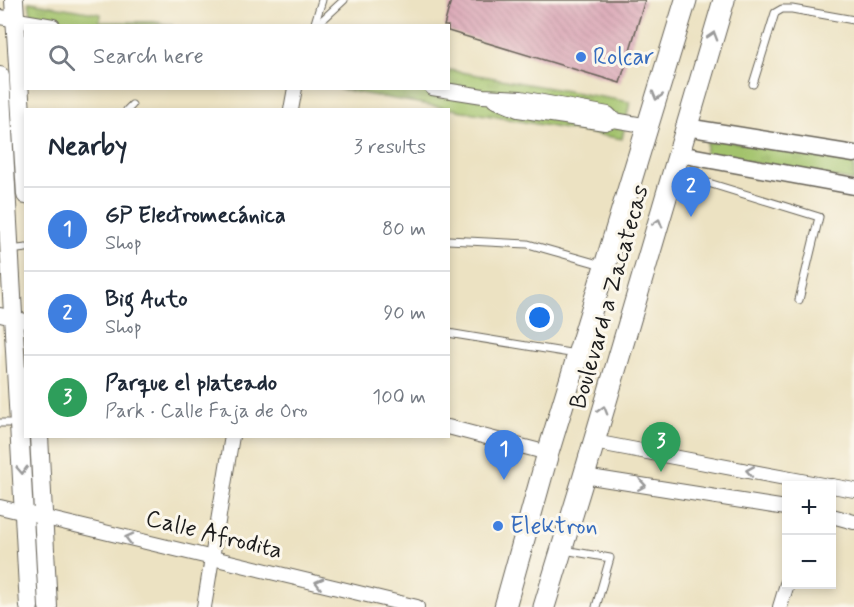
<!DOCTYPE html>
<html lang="en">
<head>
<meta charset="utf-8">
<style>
  body { margin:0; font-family:Mynerve,sans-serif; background:#f2f2f3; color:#1f2937 }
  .controls { position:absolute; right:18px; bottom:18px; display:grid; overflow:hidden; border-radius:0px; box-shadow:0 3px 9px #0003 }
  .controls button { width:54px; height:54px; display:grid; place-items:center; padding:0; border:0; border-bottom:2px solid #e0e1e3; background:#fff; color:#1f2937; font:30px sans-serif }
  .you { position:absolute; left:540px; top:318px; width:21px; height:21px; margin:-15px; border:4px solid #fff; border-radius:50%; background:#1a73e8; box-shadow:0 0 0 9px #1a73e833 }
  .badge { display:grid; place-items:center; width:39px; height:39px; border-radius:50%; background:#d1495b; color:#fff; font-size:20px; font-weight:700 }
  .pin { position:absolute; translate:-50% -50px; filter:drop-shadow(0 2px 3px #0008) }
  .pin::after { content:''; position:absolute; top:32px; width:21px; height:18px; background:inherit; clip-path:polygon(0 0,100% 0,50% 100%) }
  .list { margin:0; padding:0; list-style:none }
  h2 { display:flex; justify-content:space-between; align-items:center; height:78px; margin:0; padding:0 24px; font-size:26px }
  h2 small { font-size:20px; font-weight:400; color:#747a83 }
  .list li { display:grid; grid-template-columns:39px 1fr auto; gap:18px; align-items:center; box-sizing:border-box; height:84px; padding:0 24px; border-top:2px solid #e0e1e3 }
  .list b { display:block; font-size:22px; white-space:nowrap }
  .list p { margin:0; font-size:20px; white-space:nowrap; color:#747a83 }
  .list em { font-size:20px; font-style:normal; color:#747a83 }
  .icon { flex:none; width:33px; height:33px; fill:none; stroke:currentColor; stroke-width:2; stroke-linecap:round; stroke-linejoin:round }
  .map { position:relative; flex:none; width:854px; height:607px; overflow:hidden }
  .search { position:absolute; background:#fff; box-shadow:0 3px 9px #0003; left:24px; top:24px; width:426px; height:66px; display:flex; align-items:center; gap:15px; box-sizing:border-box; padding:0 21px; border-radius:0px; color:#747a83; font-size:22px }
  .panel { position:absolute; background:#fff; box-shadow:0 3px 9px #0003; left:24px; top:108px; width:426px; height:330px; border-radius:0px }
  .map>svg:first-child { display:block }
  .grass { fill:url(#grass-tufts); stroke:#607044; stroke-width:1.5 }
  .building { fill:url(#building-back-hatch) }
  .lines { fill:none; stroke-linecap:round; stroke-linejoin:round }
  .service-casing { stroke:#656156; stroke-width:9 }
  .minor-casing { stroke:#656156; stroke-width:16 }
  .tertiary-casing { stroke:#656156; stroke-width:19 }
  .secondary-casing { stroke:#656156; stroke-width:20 }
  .primary-casing { stroke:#656156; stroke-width:23 }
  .service { stroke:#fff; stroke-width:7 }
  .minor { stroke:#fff; stroke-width:14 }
  .tertiary { stroke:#fff; stroke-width:16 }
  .secondary { stroke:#fff; stroke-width:18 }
  .primary { stroke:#fff; stroke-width:21 }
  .oneway { stroke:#999 }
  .shop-dot { fill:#3f7fe0; stroke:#fbf7ec; stroke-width:2 }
  .labels { text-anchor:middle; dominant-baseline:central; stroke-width:6; stroke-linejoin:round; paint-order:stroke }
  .shop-label { font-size:24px; fill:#366cbe; stroke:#fbf7ec; text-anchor:start }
  .street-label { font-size:24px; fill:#1c1c1c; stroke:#fbf7ec }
</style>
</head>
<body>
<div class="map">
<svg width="854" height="607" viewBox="0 0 854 607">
  <defs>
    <pattern id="grass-tufts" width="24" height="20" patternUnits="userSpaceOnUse" patternTransform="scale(1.5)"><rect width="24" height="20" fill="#a3c36c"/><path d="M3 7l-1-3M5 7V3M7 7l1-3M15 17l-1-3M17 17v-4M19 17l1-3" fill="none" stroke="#8ca75d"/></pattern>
    <pattern id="building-back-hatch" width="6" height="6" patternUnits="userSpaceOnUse" patternTransform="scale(1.5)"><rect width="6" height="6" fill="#dba9b7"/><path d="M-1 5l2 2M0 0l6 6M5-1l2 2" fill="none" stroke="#bb919d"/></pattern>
  </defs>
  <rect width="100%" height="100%" fill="#fbf7ec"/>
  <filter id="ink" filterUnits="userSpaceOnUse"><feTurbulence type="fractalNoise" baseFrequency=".0167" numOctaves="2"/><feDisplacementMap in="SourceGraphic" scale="12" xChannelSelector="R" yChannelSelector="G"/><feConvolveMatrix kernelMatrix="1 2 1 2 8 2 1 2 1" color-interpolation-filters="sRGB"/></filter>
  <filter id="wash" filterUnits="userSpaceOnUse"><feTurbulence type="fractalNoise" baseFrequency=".008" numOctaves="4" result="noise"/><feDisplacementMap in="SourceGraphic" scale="24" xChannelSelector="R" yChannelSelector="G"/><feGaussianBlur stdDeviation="1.35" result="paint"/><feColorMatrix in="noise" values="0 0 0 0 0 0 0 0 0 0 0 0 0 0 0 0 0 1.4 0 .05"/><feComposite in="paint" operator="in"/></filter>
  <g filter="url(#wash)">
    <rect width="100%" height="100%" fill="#ece2c2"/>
    <g class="grass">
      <polygon points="29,2 101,14 100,22 154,22 173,25 33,25"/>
      <polygon points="449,70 630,102 622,139 338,89 448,88"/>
      <polygon points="708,138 854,162 854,181 705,154"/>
    </g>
    <g id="blocks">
      <polygon class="building" points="451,0 645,0 620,83 448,31 448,26 444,26"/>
    </g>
  </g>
  <g filter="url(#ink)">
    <use href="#blocks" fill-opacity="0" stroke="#656156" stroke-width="1.5"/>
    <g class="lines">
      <g class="service-casing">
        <g id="service">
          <polyline points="314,26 322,0"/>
          <polyline points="316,26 344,0"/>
          <polyline points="753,84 775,13 782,9 792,9 854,20"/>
          <polyline points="127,110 132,105"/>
          <polyline points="676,173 819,217 799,300"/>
          <polyline points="448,240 528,244 602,265"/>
          <polyline points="10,250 26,248"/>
          <polyline points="448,333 576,354"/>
          <polyline points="0,423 17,423"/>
          <polyline points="564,550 610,558 596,607"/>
        </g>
      </g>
      <g class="minor-casing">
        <g id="minor">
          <polyline points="0,17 53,26"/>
          <polyline points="432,88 483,96 521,98 608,114 614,120 649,126"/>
          <polyline points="494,100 518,110 605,123 614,120"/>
          <polyline points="291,110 295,88"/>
          <polyline points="0,315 26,321"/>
          <polyline points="448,427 548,453"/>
          <polyline points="594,442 828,486"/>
          <polyline points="584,476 786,508"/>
          <polyline points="832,486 854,490"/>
          <polyline points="0,507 417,607"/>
          <polyline points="832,516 854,522"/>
          <polyline points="204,607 232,436"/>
          <polyline points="780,607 787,584"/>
        </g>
      </g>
      <g class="tertiary-casing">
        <g id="tertiary">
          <polyline points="686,127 854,154"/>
          <polyline points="679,154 854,186"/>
        </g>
      </g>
      <g class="secondary-casing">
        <g id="secondary">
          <polyline points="14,0 26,195"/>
          <polyline points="0,76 29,607"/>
          <polyline points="39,436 48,607"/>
        </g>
      </g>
      <g class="primary-casing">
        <g id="primary">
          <polyline points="505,607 548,453 686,0"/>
          <polyline points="544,607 584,476 724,0"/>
        </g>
      </g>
      <use href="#service" class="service"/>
      <use href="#minor" class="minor"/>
      <use href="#tertiary" class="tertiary"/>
      <use href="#secondary" class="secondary"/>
      <use href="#primary" class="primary"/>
    </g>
    <defs><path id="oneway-chevron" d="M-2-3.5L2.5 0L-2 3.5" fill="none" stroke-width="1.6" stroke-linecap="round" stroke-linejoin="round" transform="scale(1.5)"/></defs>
    <g class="oneway">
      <use href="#oneway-chevron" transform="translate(713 36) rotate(-73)"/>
      <use href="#oneway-chevron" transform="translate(657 96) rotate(106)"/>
      <use href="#oneway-chevron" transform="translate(658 223) rotate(-74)"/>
      <use href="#oneway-chevron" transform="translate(603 410) rotate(-74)"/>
      <use href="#oneway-chevron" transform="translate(22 470) rotate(87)"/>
      <use href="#oneway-chevron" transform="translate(750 471) rotate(-170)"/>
      <use href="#oneway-chevron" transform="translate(642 485) rotate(9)"/>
      <use href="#oneway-chevron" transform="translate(129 538) rotate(-166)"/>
      <use href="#oneway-chevron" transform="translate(319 583) rotate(-166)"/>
    </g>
  </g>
  <g class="shop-dot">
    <circle cx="581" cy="57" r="6"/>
    <circle cx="498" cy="526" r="6"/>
  </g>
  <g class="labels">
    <g class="shop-label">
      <text x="593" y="57">Rolcar</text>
      <text x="510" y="526">Elektron</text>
    </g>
    <g class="street-label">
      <text transform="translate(610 297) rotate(-74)">Boulevard a Zacatecas</text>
      <text transform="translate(214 535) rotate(14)">Calle Afrodita</text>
    </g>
  </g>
</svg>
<div class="controls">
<button>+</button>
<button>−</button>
</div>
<div class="you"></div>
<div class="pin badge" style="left:504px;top:480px;background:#3f7fe0">1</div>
<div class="pin badge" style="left:691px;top:217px;background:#3f7fe0">2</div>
<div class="pin badge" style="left:661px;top:472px;background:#2e9e5b">3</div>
<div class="search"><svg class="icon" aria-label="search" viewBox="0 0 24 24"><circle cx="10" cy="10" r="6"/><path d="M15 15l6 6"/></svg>Search here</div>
<section class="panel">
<h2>Nearby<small>3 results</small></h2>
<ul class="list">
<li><span class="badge" style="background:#3f7fe0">1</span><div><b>GP Electromecánica</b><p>Shop</p></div><em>80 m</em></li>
<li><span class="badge" style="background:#3f7fe0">2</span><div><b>Big Auto</b><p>Shop</p></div><em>90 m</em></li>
<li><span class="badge" style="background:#2e9e5b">3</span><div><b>Parque el plateado</b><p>Park · Calle Faja de Oro</p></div><em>100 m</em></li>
</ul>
</section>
</div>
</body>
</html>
